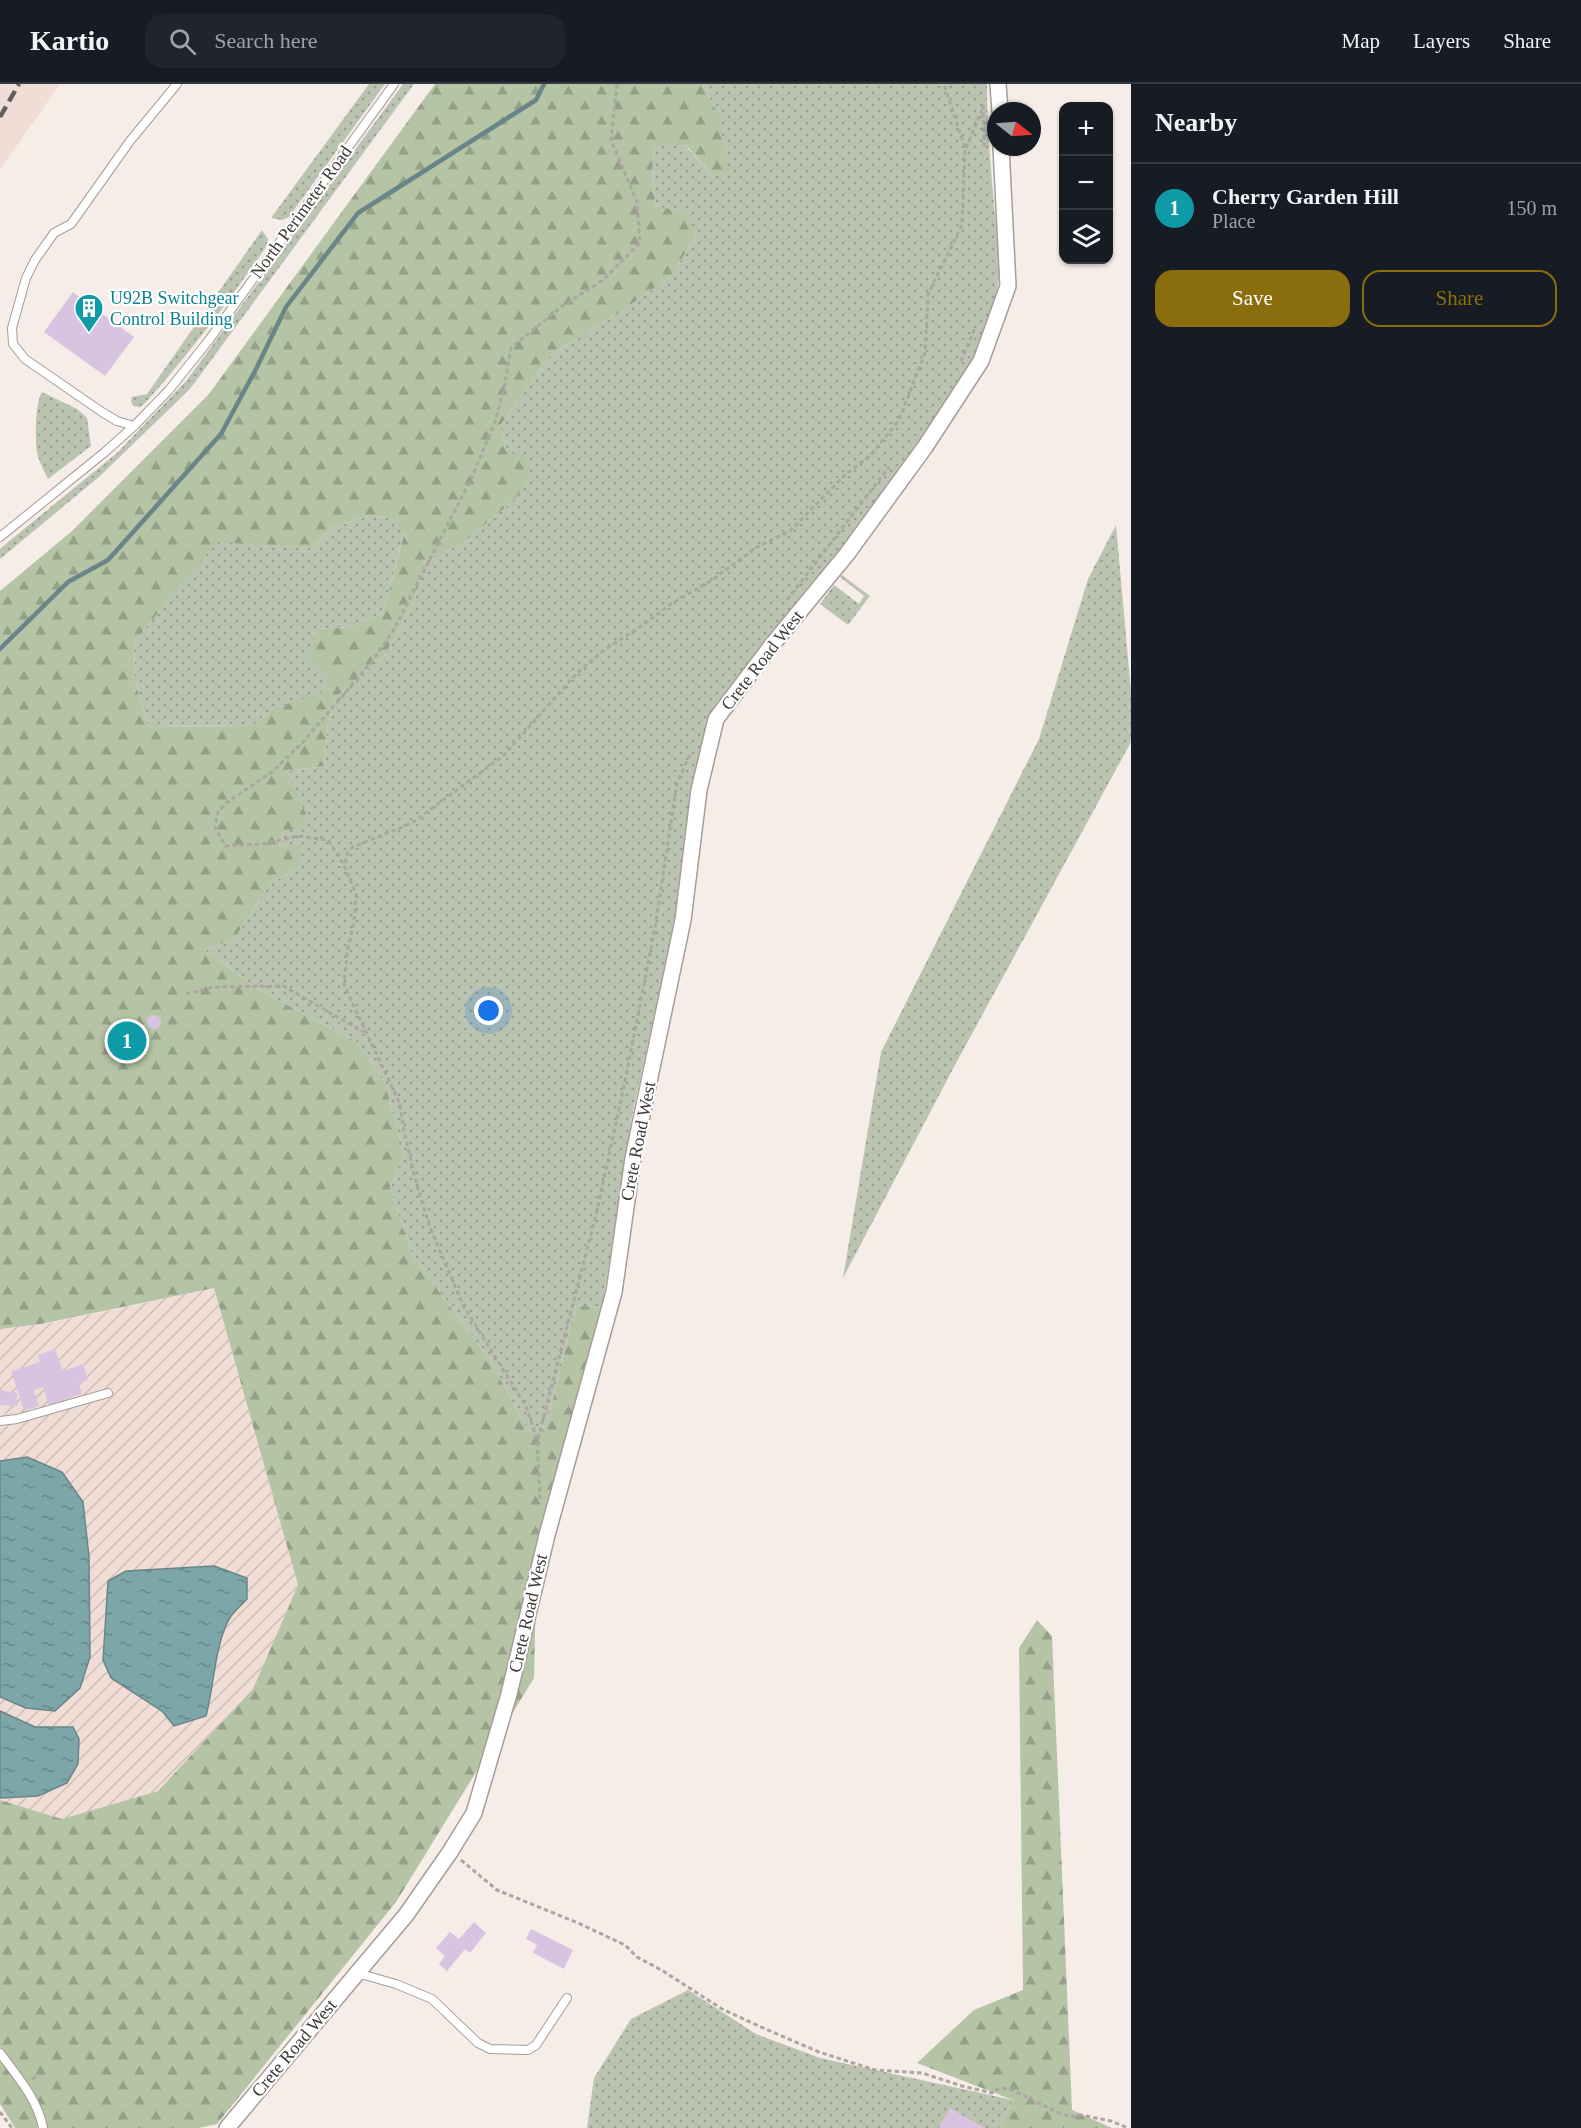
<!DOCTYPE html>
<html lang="en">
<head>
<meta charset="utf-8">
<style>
  body { margin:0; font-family:"Times New Roman",serif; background:#20242c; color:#f1f3f6 }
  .controls { position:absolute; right:18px; top:18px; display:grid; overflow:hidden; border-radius:12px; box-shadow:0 2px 4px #0004 }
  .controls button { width:54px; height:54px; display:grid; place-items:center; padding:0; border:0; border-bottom:2px solid #363941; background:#171b24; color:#f1f3f6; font:30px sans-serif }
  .compass { position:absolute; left:987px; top:18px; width:54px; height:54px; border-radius:50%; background:#171b24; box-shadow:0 2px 4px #0004; rotate:107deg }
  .you { position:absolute; left:489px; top:927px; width:21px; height:21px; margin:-15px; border:4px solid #fff; border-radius:50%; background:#1a73e8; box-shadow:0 0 0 9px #1a73e833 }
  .badge { display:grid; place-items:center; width:39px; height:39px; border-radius:50%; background:#8a6d0d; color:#fff; font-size:20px; font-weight:700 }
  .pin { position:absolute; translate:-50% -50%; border:3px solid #fff; box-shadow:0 2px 6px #0006 }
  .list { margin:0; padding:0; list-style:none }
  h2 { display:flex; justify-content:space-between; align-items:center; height:78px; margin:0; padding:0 24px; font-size:26px }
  h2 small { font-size:20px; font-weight:400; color:#9ea1a6 }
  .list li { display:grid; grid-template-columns:39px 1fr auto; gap:18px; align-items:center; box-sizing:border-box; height:90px; padding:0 24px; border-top:2px solid #363941 }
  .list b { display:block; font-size:22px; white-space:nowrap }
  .list p { margin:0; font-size:20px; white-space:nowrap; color:#9ea1a6 }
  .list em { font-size:20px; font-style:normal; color:#9ea1a6 }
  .actions { display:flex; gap:12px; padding:18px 24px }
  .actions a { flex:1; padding:14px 0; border:2px solid #8a6d0d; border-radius:18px; text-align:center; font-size:21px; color:#8a6d0d }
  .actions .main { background:#8a6d0d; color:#fff }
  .icon { flex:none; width:33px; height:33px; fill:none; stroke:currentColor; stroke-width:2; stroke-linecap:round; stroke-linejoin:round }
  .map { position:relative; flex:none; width:1131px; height:2044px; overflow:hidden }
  header { display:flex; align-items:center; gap:36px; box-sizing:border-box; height:84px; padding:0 30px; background:#171b24; border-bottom:2px solid #363941 }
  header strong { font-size:28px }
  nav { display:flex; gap:33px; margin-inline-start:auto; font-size:21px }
  .search { width:420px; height:54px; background:#20242c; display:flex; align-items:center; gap:15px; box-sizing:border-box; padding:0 21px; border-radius:18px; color:#9ea1a6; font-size:22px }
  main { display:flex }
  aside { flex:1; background:#171b24 }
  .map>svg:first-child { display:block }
  .built { fill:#f0ded6 }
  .industrial { fill:url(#industrial-furrows) }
  .grass { fill:url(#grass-dots) }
  .forest { fill:url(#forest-firs); fill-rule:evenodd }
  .water { fill:url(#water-ripples); stroke:#6a8587; stroke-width:1.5 }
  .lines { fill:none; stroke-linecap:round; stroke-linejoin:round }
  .stream { stroke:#6a8587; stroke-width:4.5 }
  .building { fill:#d8c4e0 }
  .lane-casing { stroke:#a69c98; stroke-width:10 }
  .street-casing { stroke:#a69c98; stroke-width:18 }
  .path { stroke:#aca5a1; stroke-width:3; stroke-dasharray:4.5 3; stroke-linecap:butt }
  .lane { stroke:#fff; stroke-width:8 }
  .street { stroke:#fff; stroke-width:15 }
  .rail { stroke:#625d5a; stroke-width:4.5; stroke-dasharray:12 6; stroke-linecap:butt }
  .labels { text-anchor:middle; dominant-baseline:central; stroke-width:4.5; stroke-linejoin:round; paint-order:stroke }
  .street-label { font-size:18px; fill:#3d3937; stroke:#fff }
  .culture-label { font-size:18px; fill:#0d838f; stroke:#fff; text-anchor:start }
</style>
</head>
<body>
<header>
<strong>Kartio</strong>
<div class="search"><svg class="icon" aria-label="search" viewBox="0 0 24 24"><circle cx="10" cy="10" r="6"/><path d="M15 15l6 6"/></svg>Search here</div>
<nav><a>Map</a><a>Layers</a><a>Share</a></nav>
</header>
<main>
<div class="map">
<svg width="1131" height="2044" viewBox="0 0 1131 2044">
  <defs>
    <pattern id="industrial-furrows" width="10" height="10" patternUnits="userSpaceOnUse" patternTransform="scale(1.5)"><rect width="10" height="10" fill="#f0ded6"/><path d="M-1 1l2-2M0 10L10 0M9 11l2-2" fill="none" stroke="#cfbfb8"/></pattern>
    <pattern id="grass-dots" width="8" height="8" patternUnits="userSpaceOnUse" patternTransform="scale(1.5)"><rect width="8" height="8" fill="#bbc4b1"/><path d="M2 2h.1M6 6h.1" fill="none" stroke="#99a091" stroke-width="1.8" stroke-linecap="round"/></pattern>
    <pattern id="forest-firs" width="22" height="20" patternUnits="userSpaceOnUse" patternTransform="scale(1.5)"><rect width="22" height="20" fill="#b5c4a5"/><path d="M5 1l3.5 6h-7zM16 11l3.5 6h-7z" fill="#94a087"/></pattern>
    <pattern id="water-ripples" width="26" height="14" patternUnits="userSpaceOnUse" patternTransform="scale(1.5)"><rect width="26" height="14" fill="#7da6a9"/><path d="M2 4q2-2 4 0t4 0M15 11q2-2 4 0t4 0" fill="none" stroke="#68888a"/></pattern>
  </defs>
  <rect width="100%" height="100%" fill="#f7ede8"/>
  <polygon class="built" points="0,0 60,0 0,86"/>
  <polygon class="industrial" points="214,1204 298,1501 253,1605 158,1707 62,1735 0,1716 0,1245 49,1239"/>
  <g class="grass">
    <polygon points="369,0 385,0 289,133 282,136 271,134"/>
    <polygon points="403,0 414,0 190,305 100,392 0,475 0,465 2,463 117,369 187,296"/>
    <path d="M702 0H987C987 44 991 87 995 131 997 158 1002 186 996 213 980 291 919 364 871 426 821 493 769 557 715 621L708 637 702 657 677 838 664 887 632 1032 602 1224 576 1221 545 1348 528 1346 489 1275 412 1171 390 1104 404 1070 385 999 357 958 261 907 204 866 234 855 270 799 298 785 279 763 283 748 287 687 324 682 328 638 336 613 385 571 415 515 425 475 462 460 513 417 507 368 500 342 550 271 619 229 670 193 696 152 685 130 656 122 652 95 654 60 685 61 714 93 716 26Z"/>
    <path d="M262 146 268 155 266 163C229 217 189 270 146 318L140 323 133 322 131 317 132 313 147 310Z"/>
    <path d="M42 308 77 325 87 334 91 362 48 395C44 386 39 378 37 368 35 355 35 318 42 308Z"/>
    <polygon points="371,431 393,435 404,449 383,529 348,543 319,545 330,594 324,609 272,625 253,642 148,643 135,596 134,558 217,457 312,464 331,444"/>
    <polygon points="1116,441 1131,608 1131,658 955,981 843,1194 881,968 1039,655 1088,495"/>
    <polygon points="842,491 870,512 848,541 820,520 834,501 859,520 864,512 840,493"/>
    <polygon points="688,1906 756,1950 820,1974 1013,2016 999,2044 984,2044 950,2025 939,2044 587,2044 594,1994 631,1935"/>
  </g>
  <g class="forest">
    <path d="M435 0H702L716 26 729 86 714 93 686 61H654L652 95 656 122 686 129 696 152 670 193 619 229 550 271 500 342 507 368 526 372 529 394 513 417 462 460 425 476 415 515 385 571 336 613 328 638 324 682 287 687 306 730 301 744 283 748 279 763 302 761 298 785 270 799 234 855 204 866 261 907 357 958 385 999 404 1070 390 1104 412 1171 489 1275 528 1346 545 1348 576 1221 602 1224 537 1455 534 1594 396 1818 217 2040 199 2044H15L0 2020V1716L62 1735 158 1707 253 1605 298 1501 214 1204 41 1240 0 1245V507L72 447 209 310ZM371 431 393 435 404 450 383 529 348 543 319 545 306 574 329 594 324 608 272 625 253 642 148 643 135 596 134 558 217 458 312 464 331 444Z"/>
    <polygon points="1037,1536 1052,1552 1072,2026 1112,2044 999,2044 1013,2016 917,1979 974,1926 1023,1906 1019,1564"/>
  </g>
  <g class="water">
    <polygon points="27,1373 62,1388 83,1418 89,1473 90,1573 80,1604 55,1627 26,1624 0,1613 0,1377"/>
    <path d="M214 1482 247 1494V1515C242 1520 236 1526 231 1532 215 1556 214 1603 206 1632L174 1642 162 1627 111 1594 103 1576 108 1497 126 1487Z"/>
    <polygon points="0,1627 35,1643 73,1643 79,1655 78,1680 67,1699 38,1712 0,1714"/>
  </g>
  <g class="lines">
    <polyline class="stream" points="0,565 68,498 108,476 221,350 256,285 286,223 358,129 536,16 544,0"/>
  </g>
  <g class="building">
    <polygon points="73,208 134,253 105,292 44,248"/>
    <circle cx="154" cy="938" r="7"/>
    <polygon points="55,1265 63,1287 83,1280 88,1296 79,1299 82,1310 49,1321 43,1303 34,1306 39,1322 24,1327 11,1287 40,1278 38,1271"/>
    <polygon points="0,1306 17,1309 17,1322 0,1321"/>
    <polygon points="474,1838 486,1849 470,1869 465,1865 447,1887 439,1880 445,1872 436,1864 450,1848 459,1855"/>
    <polygon points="531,1845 573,1866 564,1885 533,1869 537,1861 526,1855"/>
    <polygon points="950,2024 984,2044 939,2044"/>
  </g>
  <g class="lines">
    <g class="lane-casing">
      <g id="lane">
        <polyline points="134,342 117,337 102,328 25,275 13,260 12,244 26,194 35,176 54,149 71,140 130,57 177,0"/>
        <polyline points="0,453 105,368 134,342 169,306 209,256 394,0"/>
        <polyline points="0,1337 17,1335 108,1309"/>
        <polyline points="357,1889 396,1900 432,1915 478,1959 490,1965 528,1966 536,1961 567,1914"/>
        <path d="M0 1969C17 1992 38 2016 43 2044"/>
      </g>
    </g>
    <g class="street-casing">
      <g id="street">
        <polyline points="998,0 1000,27"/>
        <polyline points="227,2044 406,1831 450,1768 474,1729 509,1610 547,1451 614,1208 633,1074 683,836 699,706 716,635 772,561 847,470 925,363 981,277 1008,202 1001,63"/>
      </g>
    </g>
    <g class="path">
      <polyline points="983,21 984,65"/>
      <polyline points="966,64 982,26"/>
      <polyline points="961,277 975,244"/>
      <polyline points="787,516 889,383"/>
      <polyline points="345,779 348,768 353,763 412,739 503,672 577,589 604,566 643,541 671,520 712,496 757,463 790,447 846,390 871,371 899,336 925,269 928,210 962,141 965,64 944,0"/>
      <polyline points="186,910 213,903 283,902 364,948"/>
      <polyline points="538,1355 596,1131 624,1002 655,844 677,699 691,668"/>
      <polyline points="540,1415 537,1356 526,1322 464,1223 429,1141 415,1094 403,1042 400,1020 344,901 347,869 354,838 356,810 344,781 328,756 298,752 263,760 225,762 215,743 218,728 226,719 272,688 302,659 370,580 393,547 471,395 495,338 504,304 511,264 561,223 603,196 640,159 637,118 611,56 617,0"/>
      <polyline points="461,1776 497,1806 578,1839 625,1861 637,1873 663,1887 722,1925 761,1943 819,1968 875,1986 922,1989 962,2002 992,2009 994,2006 1008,2004 1059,2029 1073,2033 1081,2031 1111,2037 1128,2044"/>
      <polyline points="32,1995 39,1991"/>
      <polyline points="0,2028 12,2044"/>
    </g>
    <use href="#lane" class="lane"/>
    <use href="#street" class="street"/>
    <polyline class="rail" points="0,33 19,0"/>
  </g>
  <defs>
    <g id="building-pin" transform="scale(1.5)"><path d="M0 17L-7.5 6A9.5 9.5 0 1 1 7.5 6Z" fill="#0f9aa8" stroke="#fff"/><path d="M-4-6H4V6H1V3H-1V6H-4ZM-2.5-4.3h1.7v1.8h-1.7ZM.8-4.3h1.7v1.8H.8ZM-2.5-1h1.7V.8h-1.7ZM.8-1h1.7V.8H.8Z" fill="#fff"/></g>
  </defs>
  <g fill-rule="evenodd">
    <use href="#building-pin" x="89" y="224"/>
  </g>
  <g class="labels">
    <g class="street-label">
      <text transform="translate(301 128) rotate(-54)">North Perimeter Road</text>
      <text transform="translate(762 576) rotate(-52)">Crete Road West</text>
      <text transform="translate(638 1057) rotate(-79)">Crete Road West</text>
      <text transform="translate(528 1529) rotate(-77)">Crete Road West</text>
      <text transform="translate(294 1964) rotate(-50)">Crete Road West</text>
    </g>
    <g class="culture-label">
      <text x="110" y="214">U92B Switchgear<tspan x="110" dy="21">Control Building</tspan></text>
    </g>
  </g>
</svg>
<div class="controls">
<button>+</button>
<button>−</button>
<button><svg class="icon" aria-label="layers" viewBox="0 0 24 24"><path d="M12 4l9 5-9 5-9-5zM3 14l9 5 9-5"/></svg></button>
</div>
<svg class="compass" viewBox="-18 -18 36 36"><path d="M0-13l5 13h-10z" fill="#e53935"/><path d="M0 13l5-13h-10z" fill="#9ea1a6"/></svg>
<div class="you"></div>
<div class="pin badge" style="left:127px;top:957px;background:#0f9aa8">1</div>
</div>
<aside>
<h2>Nearby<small></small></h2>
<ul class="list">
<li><span class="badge" style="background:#0f9aa8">1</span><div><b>Cherry Garden Hill</b><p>Place</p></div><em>150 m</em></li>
</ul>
<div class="actions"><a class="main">Save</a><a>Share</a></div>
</aside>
</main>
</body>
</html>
